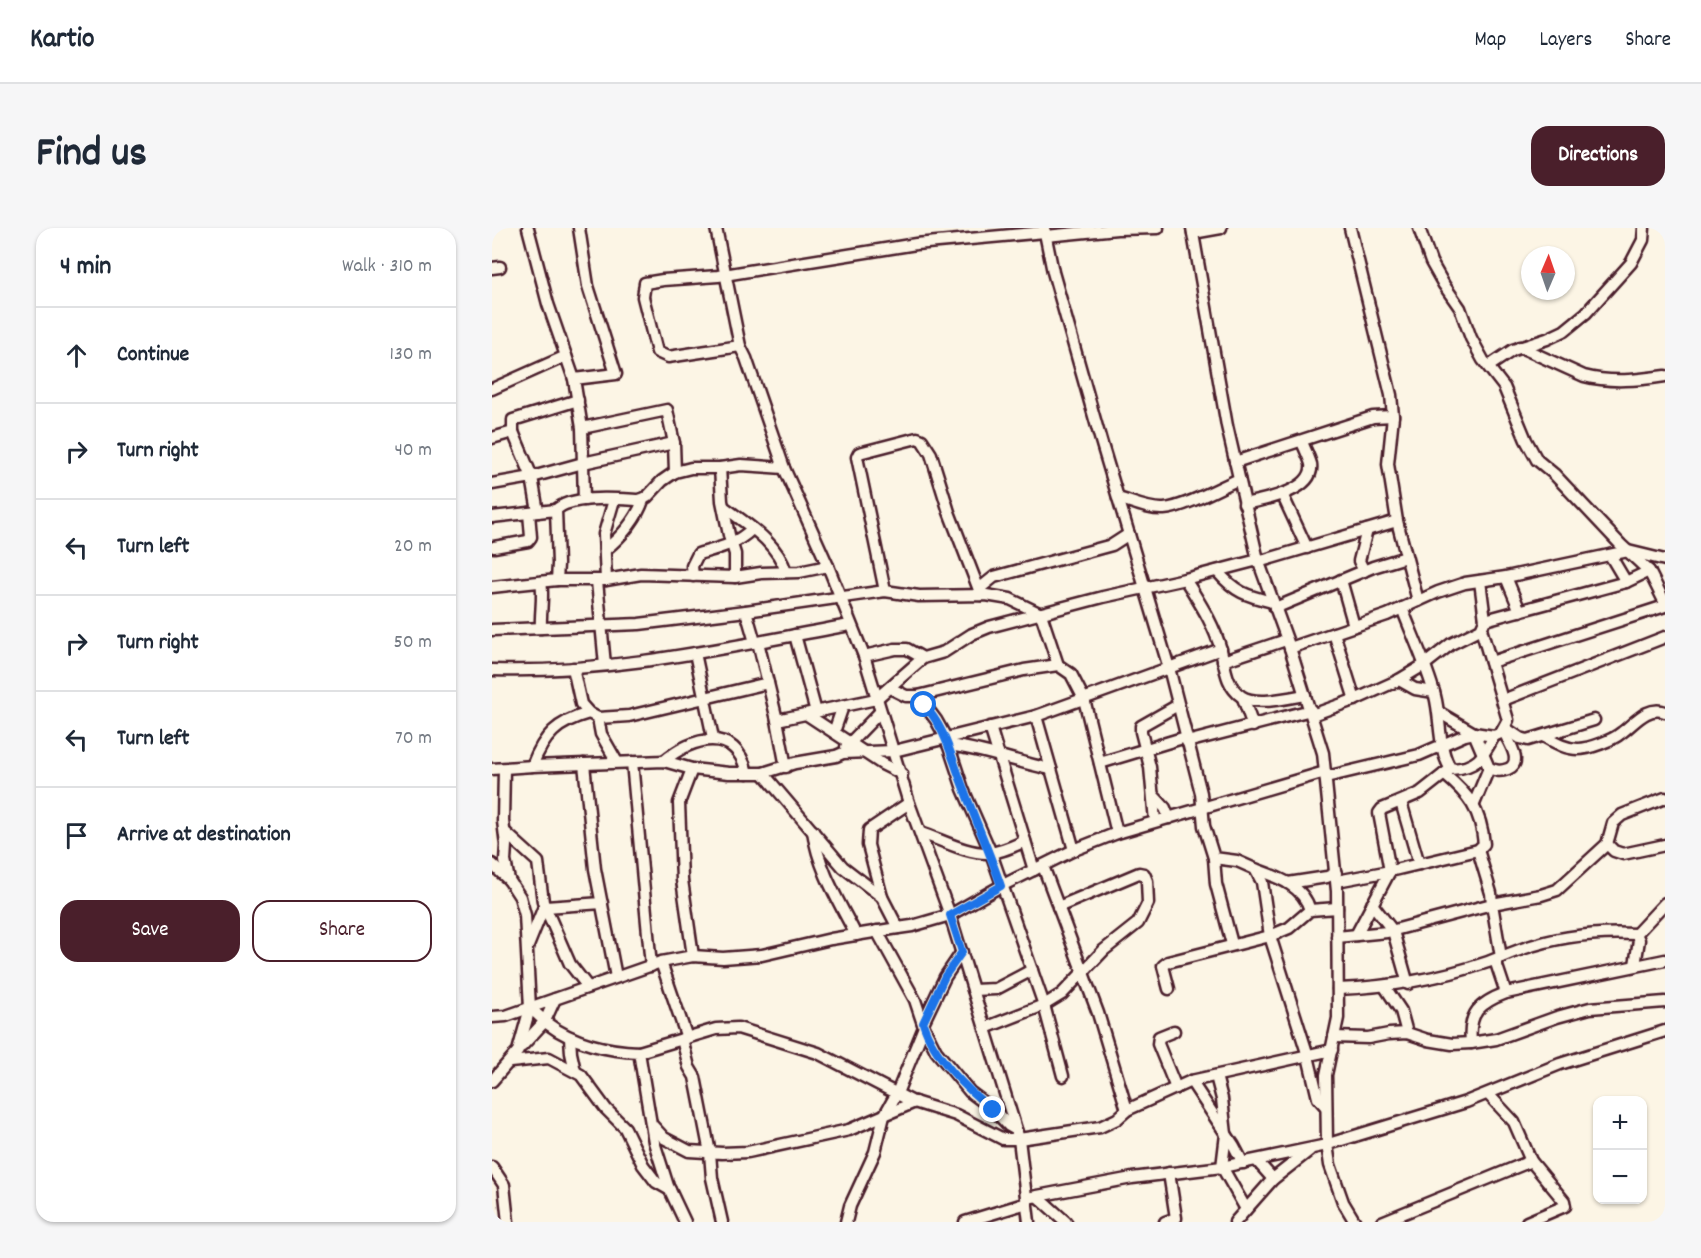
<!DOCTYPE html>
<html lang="en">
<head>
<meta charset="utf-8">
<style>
  body { margin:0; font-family:Dekko,sans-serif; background:#f6f6f7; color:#1f2937 }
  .controls { position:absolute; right:18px; bottom:18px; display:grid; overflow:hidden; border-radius:12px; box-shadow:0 2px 4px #0004 }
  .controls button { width:54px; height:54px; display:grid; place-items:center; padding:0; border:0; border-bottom:2px solid #e0e1e3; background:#fff; color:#1f2937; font:30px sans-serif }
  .compass { position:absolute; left:1029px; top:18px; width:54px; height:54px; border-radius:50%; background:#fff; box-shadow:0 2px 4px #0004; rotate:2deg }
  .stop { position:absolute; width:18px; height:18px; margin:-14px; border:4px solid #1a73e8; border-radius:50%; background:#fff }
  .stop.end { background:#1a73e8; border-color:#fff; box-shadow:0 2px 6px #0008 }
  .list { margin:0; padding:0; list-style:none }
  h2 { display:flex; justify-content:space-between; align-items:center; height:78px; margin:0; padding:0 24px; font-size:26px }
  h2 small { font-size:20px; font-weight:400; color:#747a83 }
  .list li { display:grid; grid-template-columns:39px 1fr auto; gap:18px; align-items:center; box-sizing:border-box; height:96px; padding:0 24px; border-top:2px solid #e0e1e3 }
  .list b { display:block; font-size:22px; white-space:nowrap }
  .list em { font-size:20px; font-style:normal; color:#747a83 }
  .actions { display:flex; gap:12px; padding:18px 24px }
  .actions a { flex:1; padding:14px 0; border:2px solid #4a1f2b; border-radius:18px; text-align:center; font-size:21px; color:#4a1f2b }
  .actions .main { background:#4a1f2b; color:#fff }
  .icon { flex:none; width:33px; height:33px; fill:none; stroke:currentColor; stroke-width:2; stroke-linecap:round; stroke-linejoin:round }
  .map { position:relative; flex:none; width:1173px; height:994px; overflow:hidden; border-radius:18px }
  header { display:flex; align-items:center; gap:36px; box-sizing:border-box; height:84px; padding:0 30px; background:#fff; border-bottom:2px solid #e0e1e3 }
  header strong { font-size:28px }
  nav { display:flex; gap:33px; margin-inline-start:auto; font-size:21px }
  .intro { display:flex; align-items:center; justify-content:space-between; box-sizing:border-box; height:144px; padding:0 36px }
  h1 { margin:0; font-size:42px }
  .button { padding:15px 27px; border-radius:18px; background:#4a1f2b; color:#fff; font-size:21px; font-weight:700 }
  main { display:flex; gap:36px; padding:0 36px }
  aside { flex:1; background:#fff; border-radius:18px; box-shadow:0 2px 4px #0004 }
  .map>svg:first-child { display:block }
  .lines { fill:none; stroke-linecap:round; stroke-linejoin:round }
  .street-casing { stroke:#4a1f2b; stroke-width:15 }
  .street { stroke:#fcf5e5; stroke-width:10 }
  .route { stroke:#1a73e8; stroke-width:8 }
</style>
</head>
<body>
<header>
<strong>Kartio</strong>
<nav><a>Map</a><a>Layers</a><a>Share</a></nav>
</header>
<div class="intro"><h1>Find us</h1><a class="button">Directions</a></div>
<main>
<aside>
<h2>4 min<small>Walk · 310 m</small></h2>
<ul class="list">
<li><svg class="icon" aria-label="ahead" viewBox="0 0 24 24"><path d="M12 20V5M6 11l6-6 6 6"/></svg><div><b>Continue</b></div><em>130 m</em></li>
<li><svg class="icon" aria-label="right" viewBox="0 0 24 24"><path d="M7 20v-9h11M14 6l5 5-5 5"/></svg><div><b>Turn right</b></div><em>40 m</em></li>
<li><svg class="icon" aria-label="left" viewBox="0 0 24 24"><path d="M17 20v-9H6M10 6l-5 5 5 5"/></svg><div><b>Turn left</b></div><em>20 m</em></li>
<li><svg class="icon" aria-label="right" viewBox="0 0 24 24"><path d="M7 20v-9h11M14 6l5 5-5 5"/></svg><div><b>Turn right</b></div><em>50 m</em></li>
<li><svg class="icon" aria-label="left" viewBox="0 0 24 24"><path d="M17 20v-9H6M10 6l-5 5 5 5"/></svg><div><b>Turn left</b></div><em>70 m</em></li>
<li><svg class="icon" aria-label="arrive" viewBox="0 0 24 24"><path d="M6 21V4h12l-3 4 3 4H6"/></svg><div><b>Arrive at destination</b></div></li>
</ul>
<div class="actions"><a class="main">Save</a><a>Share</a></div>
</aside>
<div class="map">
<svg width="1173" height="994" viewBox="0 0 1173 994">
  <rect width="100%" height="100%" fill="#fcf5e5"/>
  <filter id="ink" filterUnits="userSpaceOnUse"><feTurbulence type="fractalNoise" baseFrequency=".0167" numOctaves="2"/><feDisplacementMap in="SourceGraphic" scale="12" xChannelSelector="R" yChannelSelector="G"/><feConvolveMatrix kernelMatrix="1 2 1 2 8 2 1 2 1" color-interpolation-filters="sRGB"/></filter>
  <g filter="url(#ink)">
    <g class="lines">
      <g class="street-casing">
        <g id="street">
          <polyline points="36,0 56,76 82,151 90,200 92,272"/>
          <polyline points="224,0 248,118 254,130 292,240 336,338 372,428 417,575 458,687 527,911 537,994"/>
          <polyline points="552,0 561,44 609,213 677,440 709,565 712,598 722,630 745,633 763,641 770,654 778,708 816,828 826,870 834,879"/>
          <polyline points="700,0 735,198 766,332 798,420 831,525 845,663 846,790 834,847 835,916 838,937 851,974 863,994"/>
          <polyline points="858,0 899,167 901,188 896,236 905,293 926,373"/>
          <polyline points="927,0 939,34 952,57 968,80 979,110 991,132 1012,159 1034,212 1045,232 1062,246 1129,317 1157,343 1173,375"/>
          <polyline points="701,5 729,0"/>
          <polyline points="554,8 625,1 666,0"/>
          <polyline points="0,40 8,39"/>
          <polyline points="248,118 176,129 165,124 151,69 153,55 171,52 226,48 424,16 553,4"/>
          <path d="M1028 119 1092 148C1119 155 1146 152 1173 148"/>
          <polyline points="997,138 1021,122 1055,111 1072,103 1094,85 1139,35 1151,12 1152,0"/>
          <polyline points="82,151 124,146 96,58 87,0"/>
          <polyline points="0,161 74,128"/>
          <polyline points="90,200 175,182 182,215"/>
          <polyline points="21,204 21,192 86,172"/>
          <polyline points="0,210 21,204 40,249 91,235 182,215 183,244"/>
          <polyline points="743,234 881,189 901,188"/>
          <polyline points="228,240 230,273 237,307 243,326 243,349"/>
          <polyline points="0,256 40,249 46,284"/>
          <polyline points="790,266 815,320"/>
          <path d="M626 270C640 274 657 282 672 281 691 280 729 259 747 251"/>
          <path d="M752 276C771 272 823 263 819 236 817 229 813 221 810 214"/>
          <path d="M232 279C256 297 285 314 294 344"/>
          <polyline points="0,289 64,282"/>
          <polyline points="2,319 36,313 39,309 37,285"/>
          <path d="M113 322C130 308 145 291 152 270"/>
          <polyline points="1118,327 1134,354"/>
          <polyline points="766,334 905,293"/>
          <path d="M725 343C743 364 754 368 781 374"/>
          <polyline points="872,343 867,333 875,302"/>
          <path d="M201 348 200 338 206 326C227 320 243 317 260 301"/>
          <polyline points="1014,349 1028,383"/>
          <path d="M693 351C707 374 722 396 729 422 733 438 734 458 749 468 763 478 797 470 813 467"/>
          <path d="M65 352 66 336 64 282C78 267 126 271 146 272L155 269 170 253 183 244 199 240H228L249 237 292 240"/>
          <polyline points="114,352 112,306 122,272"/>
          <polyline points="849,352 862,398"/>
          <polyline points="105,353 113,437"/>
          <path d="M49 354C52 369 48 384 49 400"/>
          <polyline points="0,359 65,352 114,352 149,346 243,349 269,345 307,344 336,338"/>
          <polyline points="487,361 502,349 620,317 637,306"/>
          <polyline points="393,363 365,229 367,225 425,210 430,212 439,226 457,284 489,367"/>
          <polyline points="783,380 881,339 914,329"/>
          <path d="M910 380C921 409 935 438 943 468 949 490 946 523 959 541 985 540 991 529 1002 508"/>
          <polyline points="254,383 263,414"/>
          <polyline points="993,392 1134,354 1157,343"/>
          <polyline points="0,402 147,396 254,383 393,363 427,368 494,367 518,371 549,386 566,437 579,446 592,471 625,605"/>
          <polyline points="842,405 863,472"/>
          <polyline points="303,407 324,484"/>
          <polyline points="266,414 285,492 294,539"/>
          <polyline points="798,420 895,387 946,364 973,355 1014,349 1136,323 1173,332"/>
          <polyline points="203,425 221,510"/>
          <polyline points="372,428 403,421 415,421 431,430 452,424 480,406 497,399 611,369 693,351 766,332"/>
          <polyline points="731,433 794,412"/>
          <polyline points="999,434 1173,378"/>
          <polyline points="81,440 89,476 97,485 106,490 137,488 276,455"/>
          <path d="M0 442C121 446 240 418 358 397"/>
          <polyline points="907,452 923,461 942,464"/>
          <polyline points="398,460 414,468 426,468 532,442 566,437"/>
          <polyline points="426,468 444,492 454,510 471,561 499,625 552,777 571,848"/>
          <polyline points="751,470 761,498"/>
          <polyline points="1011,472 1173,409"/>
          <path d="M948 485 982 505 997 540C1005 543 1008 544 1016 541 1032 534 1016 513 1011 502"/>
          <polyline points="314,486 390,536 410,546"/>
          <polyline points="820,487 867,470 907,452 932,437 959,416 989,401 993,392 988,353"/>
          <polyline points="544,488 582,622"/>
          <polyline points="106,490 109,506 125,534"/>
          <polyline points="285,492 384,471 431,430"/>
          <polyline points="498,499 542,642"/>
          <polyline points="1013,500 1028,510 1036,512 1102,492"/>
          <polyline points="342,504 351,478"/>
          <path d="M1051 508C1062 514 1073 521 1086 521 1097 521 1121 512 1129 505 1142 496 1155 477 1173 484"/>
          <polyline points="695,514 819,482"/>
          <path d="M456 517C491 521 524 534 559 541"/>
          <polyline points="354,519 388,484"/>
          <path d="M172 533C200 509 244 497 255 545"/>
          <polyline points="140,534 159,738"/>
          <polyline points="608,535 694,509"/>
          <polyline points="92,536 103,641 124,749"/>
          <path d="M40 538C52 507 65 494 97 485"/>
          <polyline points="0,541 41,538 172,533 200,541 237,545 271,545 303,535 344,528 351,525 402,523 544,488 729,421"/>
          <path d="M12 541 11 593 14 617 13 633 17 652 28 669 33 687 38 780C44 785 50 791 56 796 81 815 116 823 147 824L162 914 176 958 193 994"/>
          <polyline points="200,541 187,575 190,652 201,728"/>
          <polyline points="271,545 351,639 390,669 406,700 420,698 458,687 509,658 582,622 625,605 833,544"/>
          <polyline points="834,549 927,527 973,507 982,505 1002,508 1009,505 1016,492 989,401"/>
          <polyline points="661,567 673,580 677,590"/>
          <polyline points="909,574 927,636"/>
          <polyline points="982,576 997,540"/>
          <polyline points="663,593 658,539 649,504 649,498 686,477"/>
          <path d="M321 603C326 640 347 674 364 707"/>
          <polyline points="14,605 46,634 51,674 78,736 96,759"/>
          <path d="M429 605C450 612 475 626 497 625 510 624 522 618 533 613"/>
          <polyline points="1115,616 1122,623 1131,626 1173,617"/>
          <polyline points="722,630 724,656 740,716"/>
          <polyline points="0,636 17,652"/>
          <polyline points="551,638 606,785 635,882"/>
          <path d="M763 641C785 649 811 657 818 682"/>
          <polyline points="845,653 898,643 887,585 890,581 928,565 956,543"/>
          <polyline points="796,655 835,649 844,645"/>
          <polyline points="390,669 376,617 377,602 417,575"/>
          <polyline points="880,676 901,703 916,756"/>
          <polyline points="385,703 423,772 432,799 444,823 478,864 501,881 517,898 524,902"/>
          <polyline points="1144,706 1173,675"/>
          <path d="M864 707 898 643 986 622 992 616C989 582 977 567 952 546"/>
          <polyline points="845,709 895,704 1000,676 999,665 986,622"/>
          <polyline points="36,718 51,681 54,679 110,675"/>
          <polyline points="1009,729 1000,676 1049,667 1065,662 1115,616 1121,595 1130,587 1173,570"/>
          <polyline points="1003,732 1014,765"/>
          <polyline points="169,734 195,810"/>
          <polyline points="893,759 909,783 915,805"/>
          <polyline points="677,761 671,738 676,734 778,708 797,700 818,682 845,680"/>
          <path d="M846 761C898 759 946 751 996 734 1007 730 1019 725 1030 721 1067 708 1106 704 1144 706L1147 712 1143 737"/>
          <polyline points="481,762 504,761 540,742"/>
          <polyline points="0,789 14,788 169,734 201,728 231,730 270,727 339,711 406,700"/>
          <polyline points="431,795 453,749 470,724"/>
          <polyline points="493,800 552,777 570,766 612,722 646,695 656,675 655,653 652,646 647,645 566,679"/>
          <polyline points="682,803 667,809 666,816 684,860"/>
          <polyline points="842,809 876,810 897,806 915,805 936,812 960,816 979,815 1004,811 1065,789 1098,780 1173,774"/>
          <polyline points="78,810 79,825 83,843"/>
          <polyline points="190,811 197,839 203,849 218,925 220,950 230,994"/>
          <path d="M979 815C976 785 987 775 1014 765L1173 732"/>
          <polyline points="30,818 53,793 63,771"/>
          <polyline points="147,824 224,801 246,800 326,825 419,873 464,887 511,911 527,911 608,899 625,891 635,882 699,853 840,822"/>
          <polyline points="18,834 57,830 89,847 114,881 133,900 151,937 164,954 178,962"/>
          <polyline points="724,848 730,871 734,906 730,939 754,981"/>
          <polyline points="0,853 26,823 38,780"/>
          <polyline points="699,853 742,918 751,935"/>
          <polyline points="996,866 1022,894 1039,933 1072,973 1073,978 1035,994"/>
          <polyline points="160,897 172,910 197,923 230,925 256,924 357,902 423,874"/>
          <polyline points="765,933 781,951"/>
          <polyline points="0,939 12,957 16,994"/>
          <polyline points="545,968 574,994"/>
          <polyline points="535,970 640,950 730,939 830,918 974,874 1068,836 1173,803"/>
          <polyline points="354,994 358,978 383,924 392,888 405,865 432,799"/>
          <polyline points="473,994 535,975"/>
          <polyline points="673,994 684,990 677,945"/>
          <polyline points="743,994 781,951 818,922"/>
          <polyline points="890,994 1039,933"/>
        </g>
      </g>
      <use href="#street" class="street"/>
    </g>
  </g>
  <g class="lines" filter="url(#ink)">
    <path class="route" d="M432 477C454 500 460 532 472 561 484 594 498 625 509 658L458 687 470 724 453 748 431 795C441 828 474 861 501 882"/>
  </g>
</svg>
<div class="controls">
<button>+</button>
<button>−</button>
</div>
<svg class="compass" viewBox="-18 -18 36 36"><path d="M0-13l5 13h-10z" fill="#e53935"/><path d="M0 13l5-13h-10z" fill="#747a83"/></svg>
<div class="stop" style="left:432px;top:477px"></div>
<div class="stop end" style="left:501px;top:882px"></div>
</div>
</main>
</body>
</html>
